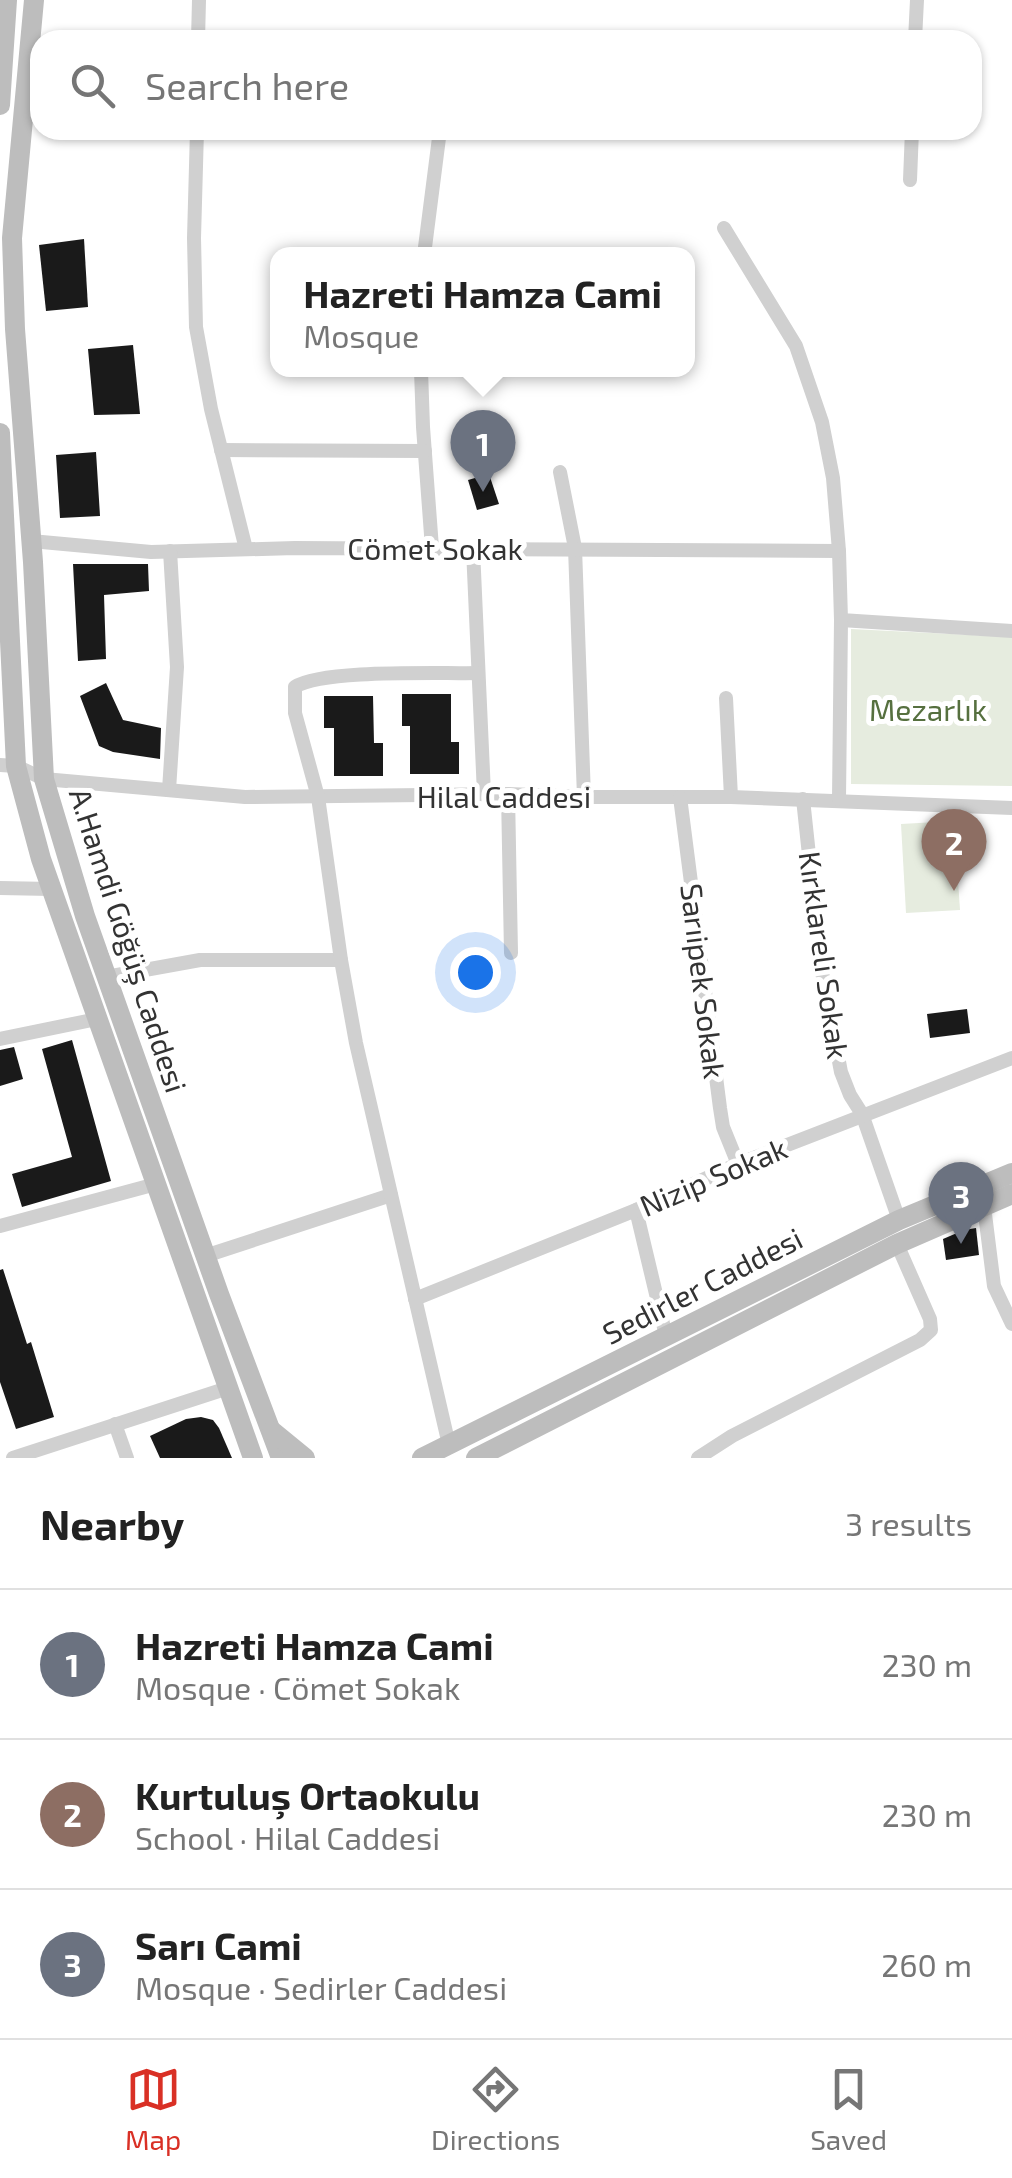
<!DOCTYPE html>
<html lang="en">
<head>
<meta charset="utf-8">
<style>
  body { margin:0; font-family:"Exo 2",sans-serif; background:#f6f6f6; color:#222 }
  .you { position:absolute; left:475px; top:972px; width:35px; height:35px; margin:-25px; border:8px solid #fff; border-radius:50%; background:#1a73e8; box-shadow:0 0 0 15px #1a73e833 }
  .badge { display:grid; place-items:center; width:65px; height:65px; border-radius:50%; background:#d93025; color:#fff; font-size:32px; font-weight:700 }
  .pin { position:absolute; translate:-50% -82px; filter:drop-shadow(0 2px 5px #0008) }
  .pin::after { content:''; position:absolute; top:52px; width:35px; height:30px; background:inherit; clip-path:polygon(0 0,100% 0,50% 100%) }
  .popup { position:absolute; left:270px; top:247px; width:425px; height:130px; box-sizing:border-box; display:grid; place-content:center; border-radius:20px; background:#fff; filter:drop-shadow(0 2px 8px #0005); font-size:32px; white-space:nowrap; color:#767676 }
  .popup b { font-size:38px; color:#222 }
  .popup::after { content:''; position:absolute; left:50%; top:100%; margin-left:-20px; border:20px solid transparent; border-top-color:#fff }
  .list { margin:0; padding:0; list-style:none }
  h2 { display:flex; justify-content:space-between; align-items:center; height:130px; margin:0; padding:0 40px; font-size:42px }
  h2 small { font-size:32px; font-weight:400; color:#767676 }
  .list li { display:grid; grid-template-columns:65px 1fr auto; gap:30px; align-items:center; box-sizing:border-box; height:150px; padding:0 40px; border-top:2px solid #e0e0e0 }
  .list b { display:block; font-size:38px; white-space:nowrap }
  .list p { margin:0; font-size:32px; white-space:nowrap; color:#767676 }
  .list em { font-size:32px; font-style:normal; color:#767676 }
  .icon { flex:none; width:55px; height:55px; fill:none; stroke:currentColor; stroke-width:2; stroke-linecap:round; stroke-linejoin:round }
  .map { position:relative; flex:none; width:1012px; height:1458px; overflow:hidden }
  .search { position:absolute; background:#fff; box-shadow:0 2px 8px #0004; left:30px; right:30px; top:30px; height:110px; display:flex; align-items:center; gap:25px; box-sizing:border-box; padding:0 35px; border-radius:30px; color:#767676; font-size:38px }
  .sheet { height:580px; background:#fff }
  nav { display:flex; justify-content:space-around; align-items:center; box-sizing:border-box; height:140px; border-top:2px solid #e0e0e0; background:#fff; font-size:28px; color:#767676 }
  nav a { display:grid; justify-items:center; gap:5px }
  nav .on { color:#d93025 }
  .map>svg:first-child { display:block }
  .green { fill:#e6ecdf }
  .building { fill:#1a1a1a }
  .lines { fill:none; stroke-linecap:round; stroke-linejoin:round }
  .street { stroke:#d0d0d0; stroke-width:14 }
  .secondary { stroke:#bdbdbd; stroke-width:20 }
  .labels { text-anchor:middle; dominant-baseline:central; stroke-width:10; stroke-linejoin:round; paint-order:stroke }
  .street-label { font-size:30px; fill:#333; stroke:#fff }
  .park-label { font-size:30px; fill:#56703f; stroke:#fff }
</style>
</head>
<body>
<div class="map">
<svg width="1012" height="1458" viewBox="0 0 1012 1458">
  <rect width="100%" height="100%" fill="#fff"/>
  <g class="green">
    <polygon points="851,629 1012,637 1012,786 851,784"/>
    <polygon points="954,821 960,910 906,913 901,824"/>
  </g>
  <g class="building">
    <polygon points="84,239 88,307 46,311 39,245"/>
    <polygon points="133,345 140,414 94,415 88,349"/>
    <polygon points="96,452 100,516 60,518 56,455"/>
    <polygon points="489,474 499,504 477,510 468,480"/>
    <polygon points="73,564 148,564 149,591 104,595 106,659 78,661"/>
    <polygon points="106,683 123,720 161,728 160,759 113,752 99,746 80,696"/>
    <polygon points="402,694 451,694 451,742 459,742 459,774 410,774 410,726 402,726"/>
    <polygon points="324,696 373,696 374,743 383,743 383,776 334,776 334,728 324,728"/>
    <polygon points="967,1009 970,1033 930,1038 927,1014"/>
    <polygon points="72,1040 111,1181 22,1207 12,1174 72,1157 42,1049"/>
    <polygon points="14,1047 23,1079 0,1086 0,1050"/>
    <polygon points="976,1228 979,1255 946,1260 943,1239 964,1230"/>
    <polygon points="3,1269 27,1344 31,1342 54,1417 16,1429 0,1382 0,1270"/>
    <polygon points="201,1417 213,1420 219,1428 232,1458 160,1458 150,1436 186,1419"/>
  </g>
  <g class="lines">
    <g class="street">
      <polyline points="198,40 199,0"/>
      <polyline points="915,40 917,0"/>
      <polyline points="197,130 194,238 196,327 211,409 246,549"/>
      <polyline points="910,180 912,130"/>
      <polyline points="724,228 796,346 822,422 833,478 839,551 841,620 1012,631"/>
      <polyline points="424,255 440,130"/>
      <polyline points="421,370 423,427 432,548"/>
      <polyline points="221,450 425,451"/>
      <polyline points="560,472 575,548 584,797"/>
      <polyline points="31,541 151,552 295,548 839,551"/>
      <polyline points="473,549 484,794"/>
      <polyline points="726,698 731,797"/>
      <polyline points="0,765 16,766 44,779 245,797 508,794 584,797 731,797 1012,808"/>
      <polyline points="169,790 177,667 170,551"/>
      <polyline points="508,794 511,953"/>
      <polyline points="680,797 720,1108 723,1127 738,1164"/>
      <polyline points="803,799 821,967 841,1072 850,1095 862,1114 899,1220"/>
      <polyline points="839,799 841,620"/>
      <polyline points="0,888 51,889"/>
      <polyline points="106,977 200,960 341,960"/>
      <polyline points="0,1039 97,1019"/>
      <polyline points="984,1206 994,1286 1012,1324"/>
      <polyline points="636,1210 666,1336"/>
      <polyline points="0,1226 156,1184"/>
      <polyline points="205,1256 391,1195"/>
      <polyline points="415,1299 636,1210 738,1164 1012,1058"/>
      <polyline points="115,1424 127,1458"/>
      <path d="M449 1445 356 1043 341 960 318 797 295 713V687C323 669 440 674 478 673"/>
      <polyline points="13,1458 228,1388"/>
      <polyline points="698,1458 732,1436 920,1340 931,1330 930,1319 897,1244"/>
    </g>
    <g class="secondary">
      <polyline points="34,0 12,238 15,329 33,562 44,779 85,916 219,1294 281,1458"/>
      <polyline points="0,105 7,0"/>
      <polyline points="0,433 16,766 41,859 253,1458"/>
      <polyline points="272,1431 305,1458"/>
      <polyline points="422,1458 899,1220 1012,1173"/>
      <polyline points="476,1458 897,1244 1012,1194"/>
    </g>
  </g>
  <g class="labels">
    <g class="street-label">
      <text x="435" y="548">Cömet Sokak</text>
      <text x="504" y="796">Hilal Caddesi</text>
      <text transform="translate(129 940) rotate(72)">A.Hamdi Göğüş Caddesi</text>
      <text transform="translate(825 955) rotate(82)">Kırklareli Sokak</text>
      <text transform="translate(704 981) rotate(83)">Sarıipek Sokak</text>
      <text transform="translate(713 1176) rotate(-23)">Nizip Sokak</text>
      <text transform="translate(702 1285) rotate(-27)">Sedirler Caddesi</text>
    </g>
    <g class="park-label">
      <text x="928" y="709">Mezarlık</text>
    </g>
  </g>
</svg>
<div class="you"></div>
<div class="pin badge" style="left:483px;top:492px;background:#6b7280">1</div>
<div class="popup"><b>Hazreti Hamza Cami</b>Mosque</div>
<div class="pin badge" style="left:954px;top:891px;background:#8d6e63">2</div>
<div class="pin badge" style="left:961px;top:1244px;background:#6b7280">3</div>
<div class="search"><svg class="icon" aria-label="search" viewBox="0 0 24 24"><circle cx="10" cy="10" r="6"/><path d="M15 15l6 6"/></svg>Search here</div>
</div>
<section class="sheet">
<h2>Nearby<small>3 results</small></h2>
<ul class="list">
<li><span class="badge" style="background:#6b7280">1</span><div><b>Hazreti Hamza Cami</b><p>Mosque · Cömet Sokak</p></div><em>230 m</em></li>
<li><span class="badge" style="background:#8d6e63">2</span><div><b>Kurtuluş Ortaokulu</b><p>School · Hilal Caddesi</p></div><em>230 m</em></li>
<li><span class="badge" style="background:#6b7280">3</span><div><b>Sarı Cami</b><p>Mosque · Sedirler Caddesi</p></div><em>260 m</em></li>
</ul>
</section>
<nav>
<a class="on"><svg class="icon" aria-label="map" viewBox="0 0 24 24"><path d="M3 6l6-2 6 2 6-2v14l-6 2-6-2-6 2zM9 4v14M15 6v14"/></svg>Map</a>
<a><svg class="icon" aria-label="directions" viewBox="0 0 24 24"><path d="M12 3l9 9-9 9-9-9zM9 14v-3h6M13 9l2 2-2 2"/></svg>Directions</a>
<a><svg class="icon" aria-label="saved" viewBox="0 0 24 24"><path d="M7 4h10v16l-5-4-5 4z"/></svg>Saved</a>
</nav>
</body>
</html>
